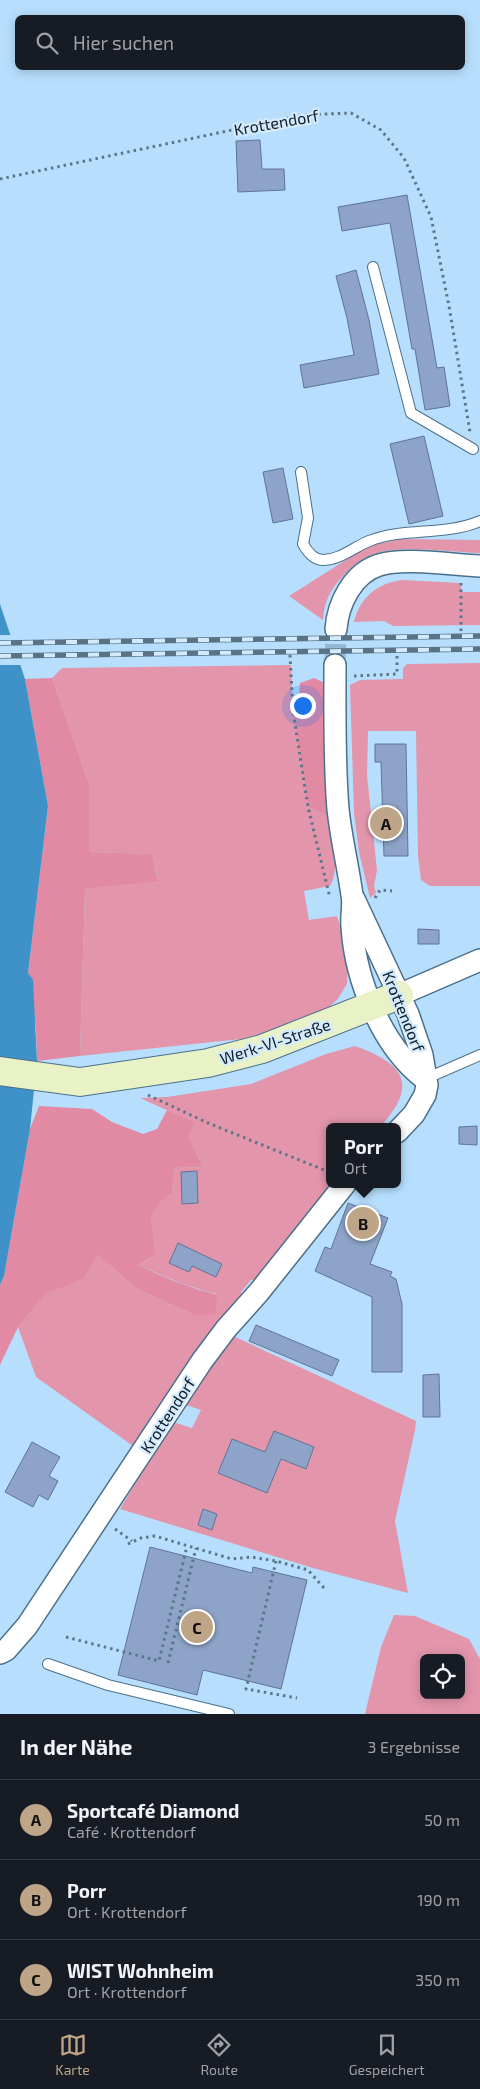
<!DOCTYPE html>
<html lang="de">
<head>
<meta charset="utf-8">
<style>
  body { margin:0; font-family:"Exo 2",sans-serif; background:#20242c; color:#f1f3f6 }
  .controls { position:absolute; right:15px; bottom:15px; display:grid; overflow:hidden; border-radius:8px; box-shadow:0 2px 12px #0003 }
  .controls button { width:45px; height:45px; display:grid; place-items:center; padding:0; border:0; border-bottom:1px solid #363941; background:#171b24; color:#f1f3f6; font:25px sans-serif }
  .you { position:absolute; left:302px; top:705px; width:18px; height:18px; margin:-12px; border:4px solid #fff; border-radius:50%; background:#1a73e8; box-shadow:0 0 0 8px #1a73e833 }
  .badge { display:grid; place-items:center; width:32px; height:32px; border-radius:50%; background:#bfa587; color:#111; font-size:16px; font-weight:700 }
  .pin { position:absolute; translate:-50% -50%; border:2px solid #fff; box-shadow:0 1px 5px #0006 }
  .popup { position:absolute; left:326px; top:1123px; width:75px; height:65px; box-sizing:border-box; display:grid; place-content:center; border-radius:8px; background:#171b24; filter:drop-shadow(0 1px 4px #0005); font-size:16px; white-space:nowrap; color:#9ea1a6 }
  .popup b { font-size:19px; color:#f1f3f6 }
  .popup::after { content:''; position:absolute; left:50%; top:100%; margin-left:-10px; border:10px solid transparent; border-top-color:#171b24 }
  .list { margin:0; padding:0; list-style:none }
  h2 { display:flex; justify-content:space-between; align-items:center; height:65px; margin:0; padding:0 20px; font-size:21px }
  h2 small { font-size:16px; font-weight:400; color:#9ea1a6 }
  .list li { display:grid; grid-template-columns:32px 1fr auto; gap:15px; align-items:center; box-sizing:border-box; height:80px; padding:0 20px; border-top:1px solid #363941 }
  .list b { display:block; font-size:19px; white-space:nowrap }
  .list p { margin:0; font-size:16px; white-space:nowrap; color:#9ea1a6 }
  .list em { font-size:16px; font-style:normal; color:#9ea1a6 }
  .icon { flex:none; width:28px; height:28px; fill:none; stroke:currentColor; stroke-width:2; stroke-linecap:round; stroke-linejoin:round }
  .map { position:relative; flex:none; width:480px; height:1714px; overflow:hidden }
  .search { position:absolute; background:#171b24; box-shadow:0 2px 12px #0003; left:15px; right:15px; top:15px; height:55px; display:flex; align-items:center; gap:12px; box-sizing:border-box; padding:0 18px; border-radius:8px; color:#9ea1a6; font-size:19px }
  .sheet { height:305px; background:#171b24 }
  nav { display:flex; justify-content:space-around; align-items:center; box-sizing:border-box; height:70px; border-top:1px solid #363941; background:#171b24; font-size:14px; color:#9ea1a6 }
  nav a { display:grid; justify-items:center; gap:2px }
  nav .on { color:#bfa587 }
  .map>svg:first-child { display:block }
  .green { fill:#e395ac; fill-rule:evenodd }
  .forest { fill:#e289a4 }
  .water { fill:#3f92c7 }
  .pier { fill:#b7dffd }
  .building { fill:#8da3c7; stroke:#5f7496 }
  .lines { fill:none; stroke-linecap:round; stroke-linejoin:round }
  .minor-tunnel { stroke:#95b8d2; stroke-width:21; stroke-dasharray:21 11; stroke-linecap:butt }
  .service-casing { stroke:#4b708b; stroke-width:12 }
  .minor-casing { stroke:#4b708b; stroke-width:24 }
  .secondary-casing { stroke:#4b708b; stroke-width:30 }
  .path { stroke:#5c7689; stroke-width:3; stroke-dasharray:2.5 4; stroke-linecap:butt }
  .service { stroke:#fff; stroke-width:10 }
  .minor { stroke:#fff; stroke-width:21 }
  .secondary { stroke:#e9f2c7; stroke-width:28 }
  .rail-casing { stroke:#597386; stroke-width:5.5 }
  .rail { stroke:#d2eafc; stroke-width:4; stroke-dasharray:11; stroke-linecap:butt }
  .labels { text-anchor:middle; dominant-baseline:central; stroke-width:4.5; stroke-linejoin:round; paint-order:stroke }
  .street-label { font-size:16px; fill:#0e1d27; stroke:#d2eafc }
</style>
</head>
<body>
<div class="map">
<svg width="480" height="1714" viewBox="0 0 480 1714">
  <rect width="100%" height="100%" fill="#b7dffd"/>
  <g class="green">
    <path d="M402 539 480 540V553C450 552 405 545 377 553 363 556 352 566 343 576 330 589 324 603 323 620L289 596 368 546Z"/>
    <path d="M402 580 461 583V592H480V625L393 626 384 621 354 622C360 597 378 583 402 580Z"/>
    <polygon points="480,663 480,886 430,886 421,880 418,856 416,731 368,731 367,775 377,870 374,886 376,893 370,898 359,852 354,813 350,685 360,680 403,679 403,668 407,664"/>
    <path d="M291 665 293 711 308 807 328 816C331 837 341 867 330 886L304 891 309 920 337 916 344 939 348 965 347 984 337 1000 315 1019 241 1039 80 1056 85 889 158 880 152 854 89 852V784L52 678 62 668Z"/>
    <path d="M355 1046C403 1063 420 1084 380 1127H329V1184H336L264 1279 251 1280 241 1292 242 1300 207 1335 133 1446 36 1377 18 1327 46 1292 84 1279 98 1255 137 1289 194 1315 216 1294C189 1287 164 1277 139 1265L156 1254 151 1216 162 1201 172 1193 175 1168 203 1167 189 1137 193 1122 140 1098 167 1097 251 1084 326 1054Z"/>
    <polygon points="231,1335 416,1421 415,1430 395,1521 408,1593 313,1568 120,1509 173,1422 192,1428 201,1410 186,1405"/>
    <path d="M394 1615 415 1616 469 1639 480 1659V1714H365L381 1647ZM424 1658H461V1695H424Z"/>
  </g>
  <g class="forest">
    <polygon points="52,678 89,784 89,852 152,854 158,881 85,889 80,1056 37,1061 36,1029 28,973 48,806 25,679"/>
    <polygon points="314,678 327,684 333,797 328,816 308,807 293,711 298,707 300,683"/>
    <path d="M39 1106 92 1109 112 1122 143 1134 157 1129 167 1110 194 1122 189 1137 203 1167 175 1168 172 1193 162 1201 151 1216 156 1254 139 1265C164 1278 189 1287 217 1295L215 1314 194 1315 137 1289 98 1255 84 1279 46 1293 18 1327 0 1365V1285L4 1276 30 1129Z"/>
  </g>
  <polygon class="water" points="0,604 25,679 48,806 28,973 33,980 37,1061 30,1129 4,1276 0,1285"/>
  <polygon class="pier" points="0,635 13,635 23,665 0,665"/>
  <g class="building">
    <polygon points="260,140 262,169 284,169 285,190 238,192 236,141"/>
    <polygon points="407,195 437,368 444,367 450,406 425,410 415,349 412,349 390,223 342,231 338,207"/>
    <polygon points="356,270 369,320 379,374 304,388 300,365 354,355 347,318 336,276"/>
    <polygon points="424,436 443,516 409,524 390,444"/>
    <polygon points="283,468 293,519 273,523 263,472"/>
    <polygon points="375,744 406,744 408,856 384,856 381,762 375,762"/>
    <polygon points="418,929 439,930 439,944 418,944"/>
    <polygon points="477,1126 477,1145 459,1144 459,1127"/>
    <polygon points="197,1171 198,1203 182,1204 181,1172"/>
    <polygon points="348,1203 388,1218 370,1264 392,1272 390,1276 396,1279 402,1304 402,1372 372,1372 372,1297 315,1271 325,1247 331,1249"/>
    <polygon points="178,1243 222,1264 216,1277 192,1266 189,1272 169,1263"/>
    <polygon points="256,1325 339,1360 332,1376 249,1341"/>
    <polygon points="439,1374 440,1417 423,1417 423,1375"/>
    <polygon points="274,1431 314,1447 306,1469 281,1459 267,1493 218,1473 232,1439 265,1452"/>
    <polygon points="32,1442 60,1457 49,1476 58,1481 48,1500 39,1495 33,1507 5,1492"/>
    <polygon points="203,1509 217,1514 212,1530 198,1525"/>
    <polygon points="150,1547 252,1573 253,1567 307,1580 281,1689 203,1670 197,1695 118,1675"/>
  </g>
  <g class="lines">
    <polyline class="minor-tunnel" points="335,665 336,629"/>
    <g class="service-casing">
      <g id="service">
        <polyline points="373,267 411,413 473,449"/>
        <path d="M301 472 308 518 303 544C307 551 314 560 323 560 340 560 354 547 369 541 405 527 445 536 480 521"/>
        <polyline points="425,1079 480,1055"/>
        <polyline points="48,1664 108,1685 229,1714"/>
      </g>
    </g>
    <g class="minor-casing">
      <g id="minor">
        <path d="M336 629C338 603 353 573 379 565 404 557 453 565 480 566"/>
        <path d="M335 665C335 712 334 761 338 809 341 838 348 866 352 895 354 905 351 916 352 926 355 979 382 1047 425 1079"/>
        <polyline points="354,899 408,1014 422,1055 427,1085 425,1095 414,1114 397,1132"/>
        <polyline points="399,995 480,960"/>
        <polyline points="0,1653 6,1650 27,1626 202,1361 226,1329 259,1292 345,1184"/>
      </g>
    </g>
    <g class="secondary-casing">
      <polyline id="secondary" points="0,1071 80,1082 208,1063 262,1049 399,995"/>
    </g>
    <g class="path">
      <polyline points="0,179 303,115 351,113 381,130 404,158 431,217 449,306 470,432"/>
      <polyline points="461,583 461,632"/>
      <polyline points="290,655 293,711 308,807 330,898"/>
      <polyline points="354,676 397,674 397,655"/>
      <polyline points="375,898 380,890 392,891"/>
      <polyline points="148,1095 208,1123 329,1172"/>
      <polyline points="115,1529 132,1541"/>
      <polyline points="128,1544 141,1538 155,1536 232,1559 251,1557 276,1561 308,1570 324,1588"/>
      <polyline points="276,1561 246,1689 297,1698"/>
      <polyline points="66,1637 159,1661 187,1546"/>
      <polyline points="168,1663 196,1548"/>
    </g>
    <use href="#service" class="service"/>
    <use href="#minor" class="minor"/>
    <use href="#secondary" class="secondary"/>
    <g class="rail-casing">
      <g id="rail">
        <polyline points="0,643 480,636"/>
        <polyline points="0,656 480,649"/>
      </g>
    </g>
    <use href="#rail" class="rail"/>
  </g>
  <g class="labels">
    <g class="street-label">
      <text transform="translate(276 122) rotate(-10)">Krottendorf</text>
      <text transform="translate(404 1011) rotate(68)">Krottendorf</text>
      <text transform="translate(275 1041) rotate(-18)">Werk-VI-Straße</text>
      <text transform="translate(167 1415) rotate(-57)">Krottendorf</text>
    </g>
  </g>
</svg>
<div class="controls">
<button><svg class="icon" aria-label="locate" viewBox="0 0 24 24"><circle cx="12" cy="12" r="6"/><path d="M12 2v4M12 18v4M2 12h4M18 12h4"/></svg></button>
</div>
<div class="you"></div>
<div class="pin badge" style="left:386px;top:823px">A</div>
<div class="pin badge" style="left:363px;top:1223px">B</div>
<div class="popup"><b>Porr</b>Ort</div>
<div class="pin badge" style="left:197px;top:1627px">C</div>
<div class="search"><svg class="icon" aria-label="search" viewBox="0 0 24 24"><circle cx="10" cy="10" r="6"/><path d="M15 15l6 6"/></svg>Hier suchen</div>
</div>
<section class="sheet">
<h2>In der Nähe<small>3 Ergebnisse</small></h2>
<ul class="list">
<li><span class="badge">A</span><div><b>Sportcafé Diamond</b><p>Café · Krottendorf</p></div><em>50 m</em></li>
<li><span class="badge">B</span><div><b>Porr</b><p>Ort · Krottendorf</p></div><em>190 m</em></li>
<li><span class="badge">C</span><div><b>WIST Wohnheim</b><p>Ort · Krottendorf</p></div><em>350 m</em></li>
</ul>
</section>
<nav>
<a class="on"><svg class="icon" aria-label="map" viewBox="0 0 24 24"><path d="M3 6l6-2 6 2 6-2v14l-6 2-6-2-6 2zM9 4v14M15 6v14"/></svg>Karte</a>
<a><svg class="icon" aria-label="directions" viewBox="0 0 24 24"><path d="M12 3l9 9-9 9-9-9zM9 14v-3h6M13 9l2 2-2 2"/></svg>Route</a>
<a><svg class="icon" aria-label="saved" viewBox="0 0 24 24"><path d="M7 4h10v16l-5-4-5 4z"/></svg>Gespeichert</a>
</nav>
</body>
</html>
